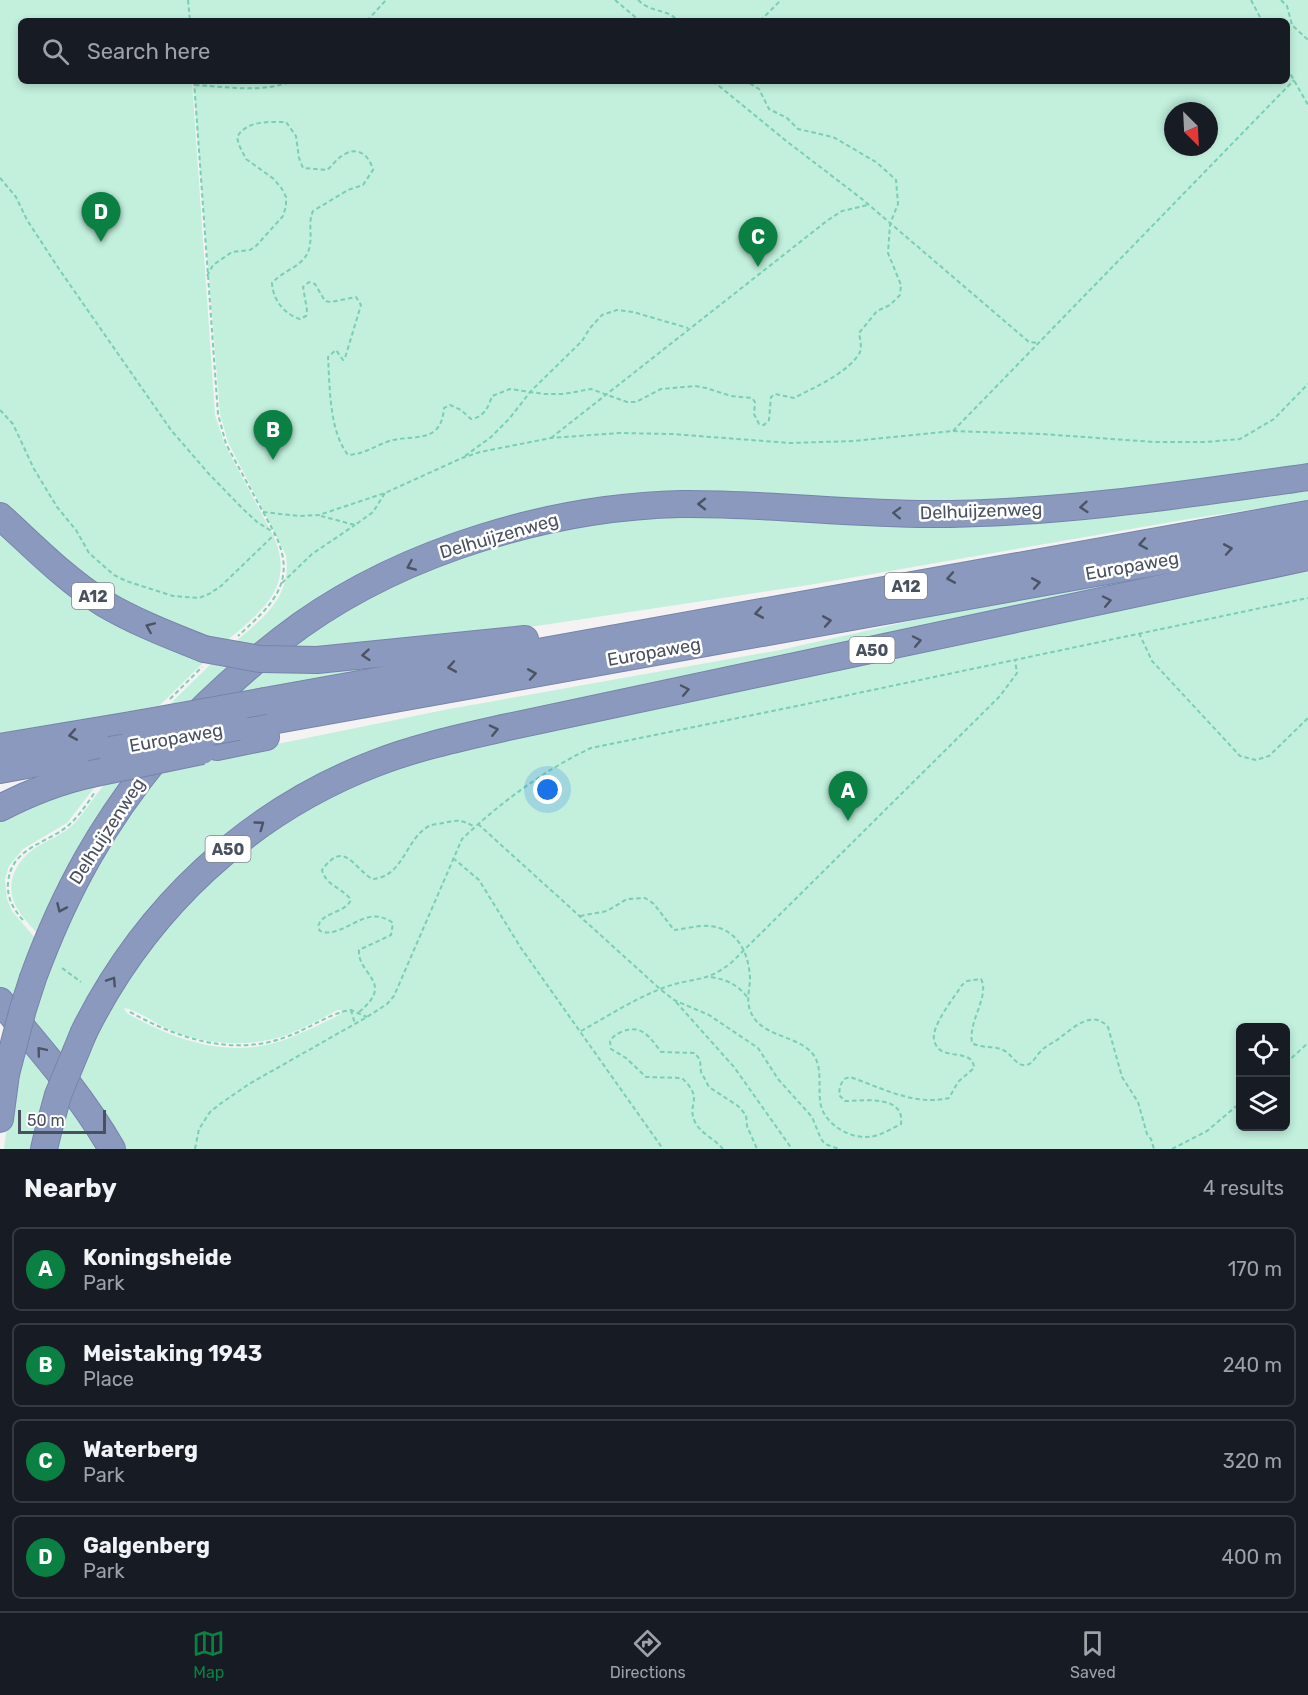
<!DOCTYPE html>
<html lang="en">
<head>
<meta charset="utf-8">
<style>
  body { margin:0; font-family:Rubik,sans-serif; background:#242831; color:#f1f3f6 }
  .controls { position:absolute; right:18px; bottom:18px; display:grid; overflow:hidden; border-radius:9px; box-shadow:0 3px 9px #0003 }
  .controls button { width:54px; height:54px; display:grid; place-items:center; padding:0; border:0; border-bottom:2px solid #363941; background:#171b24; color:#f1f3f6; font:30px sans-serif }
  .compass { position:absolute; left:1164px; top:102px; width:54px; height:54px; border-radius:50%; background:#171b24; box-shadow:0 3px 9px #0003; rotate:156deg }
  .scale { position:absolute; left:18px; bottom:15px; width:88px; box-sizing:border-box; padding-left:6px; border:3px solid #49505f; border-top:0; font-size:16px; line-height:21px; white-space:nowrap; color:#49505f; -webkit-text-stroke:4px #fff; paint-order:stroke }
  .you { position:absolute; left:548px; top:790px; width:21px; height:21px; margin:-15px; border:4px solid #fff; border-radius:50%; background:#1a73e8; box-shadow:0 0 0 9px #1a73e833 }
  .badge { display:grid; place-items:center; width:39px; height:39px; border-radius:50%; background:#0b8043; color:#fff; font-size:20px; font-weight:700 }
  .pin { position:absolute; translate:-50% -50px; filter:drop-shadow(0 2px 3px #0008) }
  .pin::after { content:''; position:absolute; top:32px; width:21px; height:18px; background:inherit; clip-path:polygon(0 0,100% 0,50% 100%) }
  .list { margin:0; padding:0; list-style:none }
  h2 { display:flex; justify-content:space-between; align-items:center; height:78px; margin:0; padding:0 24px; font-size:26px }
  h2 small { font-size:20px; font-weight:400; color:#9ea1a6 }
  .list li { display:grid; grid-template-columns:39px 1fr auto; gap:18px; align-items:center; box-sizing:border-box; height:84px; margin:0 12px 12px; padding:0 12px; border:2px solid #363941; border-radius:9px }
  .list b { display:block; font-size:22px; white-space:nowrap }
  .list p { margin:0; font-size:20px; white-space:nowrap; color:#9ea1a6 }
  .list em { font-size:20px; font-style:normal; color:#9ea1a6 }
  .icon { flex:none; width:33px; height:33px; fill:none; stroke:currentColor; stroke-width:2; stroke-linecap:round; stroke-linejoin:round }
  .map { position:relative; flex:none; width:1308px; height:1149px; overflow:hidden }
  .search { position:absolute; background:#171b24; box-shadow:0 3px 9px #0003; left:18px; right:18px; top:18px; height:66px; display:flex; align-items:center; gap:15px; box-sizing:border-box; padding:0 21px; border-radius:9px; color:#9ea1a6; font-size:22px }
  .sheet { height:462px; background:#171b24 }
  nav { display:flex; justify-content:space-around; align-items:center; box-sizing:border-box; height:84px; border-top:2px solid #363941; background:#171b24; font-size:16px; color:#9ea1a6 }
  nav a { display:grid; justify-items:center; gap:3px }
  nav .on { color:#0b8043 }
  .map>svg:first-child { display:block }
  .green { fill:#c2f0dd; fill-rule:evenodd }
  .lines { fill:none; stroke-linecap:round; stroke-linejoin:round }
  .highway-casing { stroke:#7684ab; stroke-width:28 }
  .path { stroke:#7aceb6; stroke-width:2; stroke-dasharray:4.5 3; stroke-linecap:butt }
  .highway { stroke:#8b99bf; stroke-width:26 }
  .highway-bridge-casing { stroke:#7684ab; stroke-width:28; stroke-linecap:butt }
  .highway-bridge { stroke:#8b99bf; stroke-width:26 }
  .oneway { stroke:#4c5464 }
  .labels { text-anchor:middle; dominant-baseline:central; stroke-width:5; stroke-linejoin:round; paint-order:stroke }
  .shield { fill:#fff; stroke:#80848f; stroke-width:1.5 }
  .shield-label { font-size:16px; font-weight:bold; fill:#49505f }
  .street-label { font-size:18px; fill:#49505f; stroke:#fff }
</style>
</head>
<body>
<div class="map">
<svg width="1308" height="1149" viewBox="0 0 1308 1149">
  <rect width="100%" height="100%" fill="#f4f2f2"/>
  <g class="green">
    <path d="M0 0H1308V464L1173 484 1031 500 568 504 252 647 233 644C262 618 292 599 286 555L228 442 220 414 193 81H1287V21H21V81H192L215 415 225 445 274 537C296 589 259 613 224 643L209 640 104 595 0 506ZM1173 111H1209V147H1173Z"/>
    <polygon points="1308,484 1308,501 1189,519 809,585 510,630 384,646 282,649 358,601 467,551 622,516 779,514"/>
    <polygon points="0,525 209,657 160,705 143,709 140,711 0,737"/>
    <polygon points="1250,558 485,723 234,834 61,1062 27,1023 75,897 159,768 449,709 780,650 964,609"/>
    <path d="M1308 570V1149H120L75 1081C87 1054 99 1025 115 999 172 907 254 831 353 786 389 769 427 759 465 748ZM125 1008C142 1012 158 1026 175 1032 209 1045 249 1047 284 1036 302 1029 320 1019 338 1010H341V1014C323 1023 305 1032 287 1039 231 1060 177 1041 128 1014L124 1009ZM1240 1028H1286V1126H1240Z"/>
    <polygon points="481,651 229,694 263,665"/>
    <polygon points="216,659 233,663 194,700 170,704"/>
    <path d="M126 777 83 839 37 933C30 925 22 917 17 908 4 885 15 862 35 848 48 840 62 835 74 824 83 815 101 786 108 781 113 779 121 778 126 777Z"/>
    <polygon points="100,780 67,823 23,849 9,866 5,879 7,899 12,911 35,938 11,1004 0,991 0,818"/>
    <polygon points="23,1038 55,1077 35,1149 4,1149 8,1119"/>
    <polygon points="70,1097 104,1149 56,1149"/>
  </g>
  <g class="lines">
    <g class="highway-casing">
      <g id="highway">
        <path d="M0 516C33 546 65 579 103 603 135 622 169 635 204 649"/>
        <polyline points="317,660 525,639"/>
        <polyline points="265,701 1308,514"/>
        <path d="M189 722C224 687 261 654 301 625 407 550 552 507 681 504 764 503 847 514 930 514 1058 514 1182 495 1308 477"/>
        <polyline points="238,727 1308,535"/>
        <polyline points="0,747 131,725"/>
        <polyline points="217,747 266,737"/>
        <polyline points="0,770 110,750"/>
        <path d="M0 808C29 793 59 781 91 774"/>
        <path d="M33 978C65 891 103 822 162 751"/>
        <path d="M0 1001C40 1049 81 1095 112 1149"/>
        <path d="M84 1032C145 909 248 812 376 763 417 747 460 738 503 728L1308 557"/>
        <polyline points="0,1119 6,1074"/>
        <polyline points="44,1149 49,1128"/>
      </g>
    </g>
    <g class="path">
      <polyline points="188,0 190,21"/>
      <polyline points="615,0 640,21"/>
      <path d="M638 0C653 14 667 8 678 21"/>
      <polyline points="1251,0 1262,21"/>
      <polyline points="1281,0 1287,6 1292,25 1308,40"/>
      <polyline points="367,21 386,0"/>
      <polyline points="760,21 781,0"/>
      <polyline points="1287,68 1308,105"/>
      <path d="M194 81 218 414 226 444 275 534C298 582 272 605 238 636"/>
      <polyline points="713,81 785,140 862,199 1029,342 1039,343"/>
      <path d="M195 85C228 87 262 93 293 81"/>
      <polyline points="0,178 16,197 27,220 59,269 171,430 209,474 242,508 257,522 273,532"/>
      <path d="M207 276 213 265 232 252 250 250 256 246 283 216 286 206V197L282 189 274 179 246 159 239 145 237 137C247 120 269 122 286 122L296 136 299 158 303 168 327 170C333 165 338 157 345 154 359 146 370 157 373 170L363 185 348 190 313 211C308 222 312 233 310 244 308 266 284 269 272 283 273 300 284 314 300 319L306 316 307 310 303 287 309 282 315 284 325 301 331 302 356 297 361 305 345 358 343 360 336 350 328 357C330 389 329 430 348 455 364 454 375 446 389 441 414 434 441 445 444 408L450 405 461 410 471 419C484 417 488 408 492 396L510 389 544 394H564L591 389 627 402H636L661 389 695 386 706 388 731 396 752 398 755 402 754 414 759 424 764 425 769 420 771 397 775 394 794 398C813 388 850 372 860 352 862 346 860 339 859 333L877 311 890 305 900 295 901 285 888 253 890 224 898 204 896 180 876 162 833 137 798 129 787 118 769 109 759 89 746 81"/>
      <polyline points="0,410 13,424 34,469 57,507 76,530 89,553 114,575 126,581 173,596 199,598 209,594 221,586 275,534"/>
      <polyline points="953,431 1294,80"/>
      <polyline points="551,438 828,220 842,211 868,205"/>
      <polyline points="465,456 491,437 509,419 531,391 582,341 590,328 602,315 617,310 633,312 688,328"/>
      <polyline points="263,512 299,516 319,515 385,493 462,458 480,452 551,438 619,433 672,434 790,443 854,441 953,431 1042,434 1154,442 1206,442 1240,439 1274,419 1308,384"/>
      <polyline points="321,516 355,525 373,512 385,493"/>
      <polyline points="282,583 312,554 355,525"/>
      <polyline points="1139,633 1152,661 1240,756 1256,760 1269,756 1308,718"/>
      <polyline points="170,699 202,667"/>
      <polyline points="478,824 660,989 674,1000 709,1015 758,1048 778,1079 812,1117 821,1139 825,1144 839,1149"/>
      <polyline points="453,858 479,880 521,948 663,1149"/>
      <path d="M580 916 607 911 627 899 645 898 654 904 674 930C685 929 699 925 710 926 738 929 749 954 750 978 750 988 746 1000 750 1010 759 1037 795 1034 812 1053 824 1067 817 1089 821 1106 826 1124 848 1138 867 1137 878 1137 891 1129 901 1124 905 1094 863 1101 845 1101L839 1095 840 1086 844 1079 850 1077C883 1088 913 1106 949 1098L958 1082 974 1068C973 1047 942 1062 935 1043 928 1029 954 998 962 985L967 981 981 979C990 996 968 1021 972 1043 982 1049 993 1045 1003 1050 1011 1053 1016 1066 1025 1065 1033 1065 1036 1055 1042 1050 1047 1045 1055 1042 1061 1037 1075 1026 1093 1010 1108 1027L1122 1077 1138 1102 1147 1134 1151 1139 1154 1149"/>
      <path d="M23 920C13 909 7 898 8 883 11 847 47 844 69 825 79 816 87 804 95 792"/>
      <polyline points="62,968 81,982"/>
      <path d="M711 977C727 980 737 984 748 998"/>
      <polyline points="676,1002 734,1067 792,1149"/>
      <polyline points="351,1010 355,1024"/>
      <path d="M130 1012C177 1038 232 1057 286 1037 306 1030 324 1017 345 1011L351 1010 367 1017"/>
      <path d="M359 1012C396 982 357 975 359 950L391 935 393 923C365 902 344 940 320 931L318 927C321 912 344 914 351 900 343 888 326 886 322 870 344 840 352 866 372 879 404 877 405 839 429 826 433 824 439 824 443 823 459 820 460 819 475 827"/>
      <path d="M581 1031C608 1016 634 999 663 988 690 977 706 984 732 962L1000 696 1017 673 1015 660"/>
      <polyline points="1286,1063 1308,1043"/>
      <path d="M195 1149 199 1129 210 1112 220 1104 249 1084 367 1017 387 1004 394 996 462 839C500 803 544 770 591 748L792 707 1308 598"/>
      <path d="M723 1149C715 1139 700 1133 695 1122 686 1103 705 1100 682 1078L646 1077 626 1058 611 1049 610 1041C613 1036 616 1035 621 1032 641 1023 650 1037 661 1052L695 1053 700 1060 701 1072 709 1087 738 1106 746 1115 747 1126 757 1149"/>
      <polyline points="1172,1149 1207,1131 1240,1103"/>
    </g>
    <use href="#highway" class="highway"/>
    <g class="highway-bridge-casing">
      <g id="highway-bridge">
        <polyline points="204,649 260,659 317,660"/>
        <polyline points="131,725 265,701"/>
        <polyline points="110,750 238,727"/>
        <polyline points="91,774 202,751"/>
        <polyline points="6,1074 23,1009 33,978"/>
        <polyline points="49,1128 58,1095 84,1032"/>
      </g>
    </g>
    <use href="#highway-bridge" class="highway-bridge"/>
  </g>
  <defs><path id="oneway-chevron" d="M-2-3.5L2.5 0L-2 3.5" fill="none" stroke-width="1.6" stroke-linecap="round" stroke-linejoin="round" transform="scale(1.5)"/></defs>
  <g class="oneway">
    <use href="#oneway-chevron" transform="translate(702 504) rotate(-180)"/>
    <use href="#oneway-chevron" transform="translate(1084 507) rotate(175)"/>
    <use href="#oneway-chevron" transform="translate(897 513) rotate(-178)"/>
    <use href="#oneway-chevron" transform="translate(1143 544) rotate(170)"/>
    <use href="#oneway-chevron" transform="translate(1228 549) rotate(-10)"/>
    <use href="#oneway-chevron" transform="translate(411 566) rotate(156)"/>
    <use href="#oneway-chevron" transform="translate(951 578) rotate(170)"/>
    <use href="#oneway-chevron" transform="translate(1036 583) rotate(-10)"/>
    <use href="#oneway-chevron" transform="translate(1107 601) rotate(-12)"/>
    <use href="#oneway-chevron" transform="translate(759 613) rotate(170)"/>
    <use href="#oneway-chevron" transform="translate(827 621) rotate(-10)"/>
    <use href="#oneway-chevron" transform="translate(150 627) rotate(-157)"/>
    <use href="#oneway-chevron" transform="translate(917 641) rotate(-12)"/>
    <use href="#oneway-chevron" transform="translate(366 655) rotate(175)"/>
    <use href="#oneway-chevron" transform="translate(452 667) rotate(170)"/>
    <use href="#oneway-chevron" transform="translate(532 674) rotate(-10)"/>
    <use href="#oneway-chevron" transform="translate(685 690) rotate(-12)"/>
    <use href="#oneway-chevron" transform="translate(494 730) rotate(-13)"/>
    <use href="#oneway-chevron" transform="translate(73 735) rotate(170)"/>
    <use href="#oneway-chevron" transform="translate(260 825) rotate(-36)"/>
    <use href="#oneway-chevron" transform="translate(61 908) rotate(114)"/>
    <use href="#oneway-chevron" transform="translate(112 981) rotate(-57)"/>
    <use href="#oneway-chevron" transform="translate(41 1051) rotate(-130)"/>
  </g>
  <g class="labels">
    <g class="shield">
      <rect x="885" y="573" width="42" height="26" rx="4.5"/>
      <rect x="72" y="583" width="42" height="26" rx="4.5"/>
      <rect x="849.5" y="637" width="45" height="26" rx="4.5"/>
      <rect x="205.5" y="836" width="45" height="26" rx="4.5"/>
    </g>
    <g class="shield-label">
      <text x="906" y="586">A12</text>
      <text x="93" y="596">A12</text>
      <text x="872" y="650">A50</text>
      <text x="228" y="849">A50</text>
    </g>
    <g class="street-label">
      <text transform="translate(981 511) rotate(-2)">Delhuijzenweg</text>
      <text transform="translate(499 536) rotate(-16)">Delhuijzenweg</text>
      <text transform="translate(1132 566) rotate(-10)">Europaweg</text>
      <text transform="translate(654 652) rotate(-10)">Europaweg</text>
      <text transform="translate(176 738) rotate(-10)">Europaweg</text>
      <text transform="translate(107 831) rotate(-57)">Delhuijzenweg</text>
    </g>
  </g>
</svg>
<div class="controls">
<button><svg class="icon" aria-label="locate" viewBox="0 0 24 24"><circle cx="12" cy="12" r="6"/><path d="M12 2v4M12 18v4M2 12h4M18 12h4"/></svg></button>
<button><svg class="icon" aria-label="layers" viewBox="0 0 24 24"><path d="M12 4l9 5-9 5-9-5zM3 14l9 5 9-5"/></svg></button>
</div>
<svg class="compass" viewBox="-18 -18 36 36"><path d="M0-13l5 13h-10z" fill="#e53935"/><path d="M0 13l5-13h-10z" fill="#9ea1a6"/></svg>
<div class="scale">50 m</div>
<div class="you"></div>
<div class="pin badge" style="left:848px;top:821px">A</div>
<div class="pin badge" style="left:273px;top:460px">B</div>
<div class="pin badge" style="left:758px;top:267px">C</div>
<div class="pin badge" style="left:101px;top:242px">D</div>
<div class="search"><svg class="icon" aria-label="search" viewBox="0 0 24 24"><circle cx="10" cy="10" r="6"/><path d="M15 15l6 6"/></svg>Search here</div>
</div>
<section class="sheet">
<h2>Nearby<small>4 results</small></h2>
<ul class="list">
<li><span class="badge">A</span><div><b>Koningsheide</b><p>Park</p></div><em>170 m</em></li>
<li><span class="badge">B</span><div><b>Meistaking 1943</b><p>Place</p></div><em>240 m</em></li>
<li><span class="badge">C</span><div><b>Waterberg</b><p>Park</p></div><em>320 m</em></li>
<li><span class="badge">D</span><div><b>Galgenberg</b><p>Park</p></div><em>400 m</em></li>
</ul>
</section>
<nav>
<a class="on"><svg class="icon" aria-label="map" viewBox="0 0 24 24"><path d="M3 6l6-2 6 2 6-2v14l-6 2-6-2-6 2zM9 4v14M15 6v14"/></svg>Map</a>
<a><svg class="icon" aria-label="directions" viewBox="0 0 24 24"><path d="M12 3l9 9-9 9-9-9zM9 14v-3h6M13 9l2 2-2 2"/></svg>Directions</a>
<a><svg class="icon" aria-label="saved" viewBox="0 0 24 24"><path d="M7 4h10v16l-5-4-5 4z"/></svg>Saved</a>
</nav>
</body>
</html>
